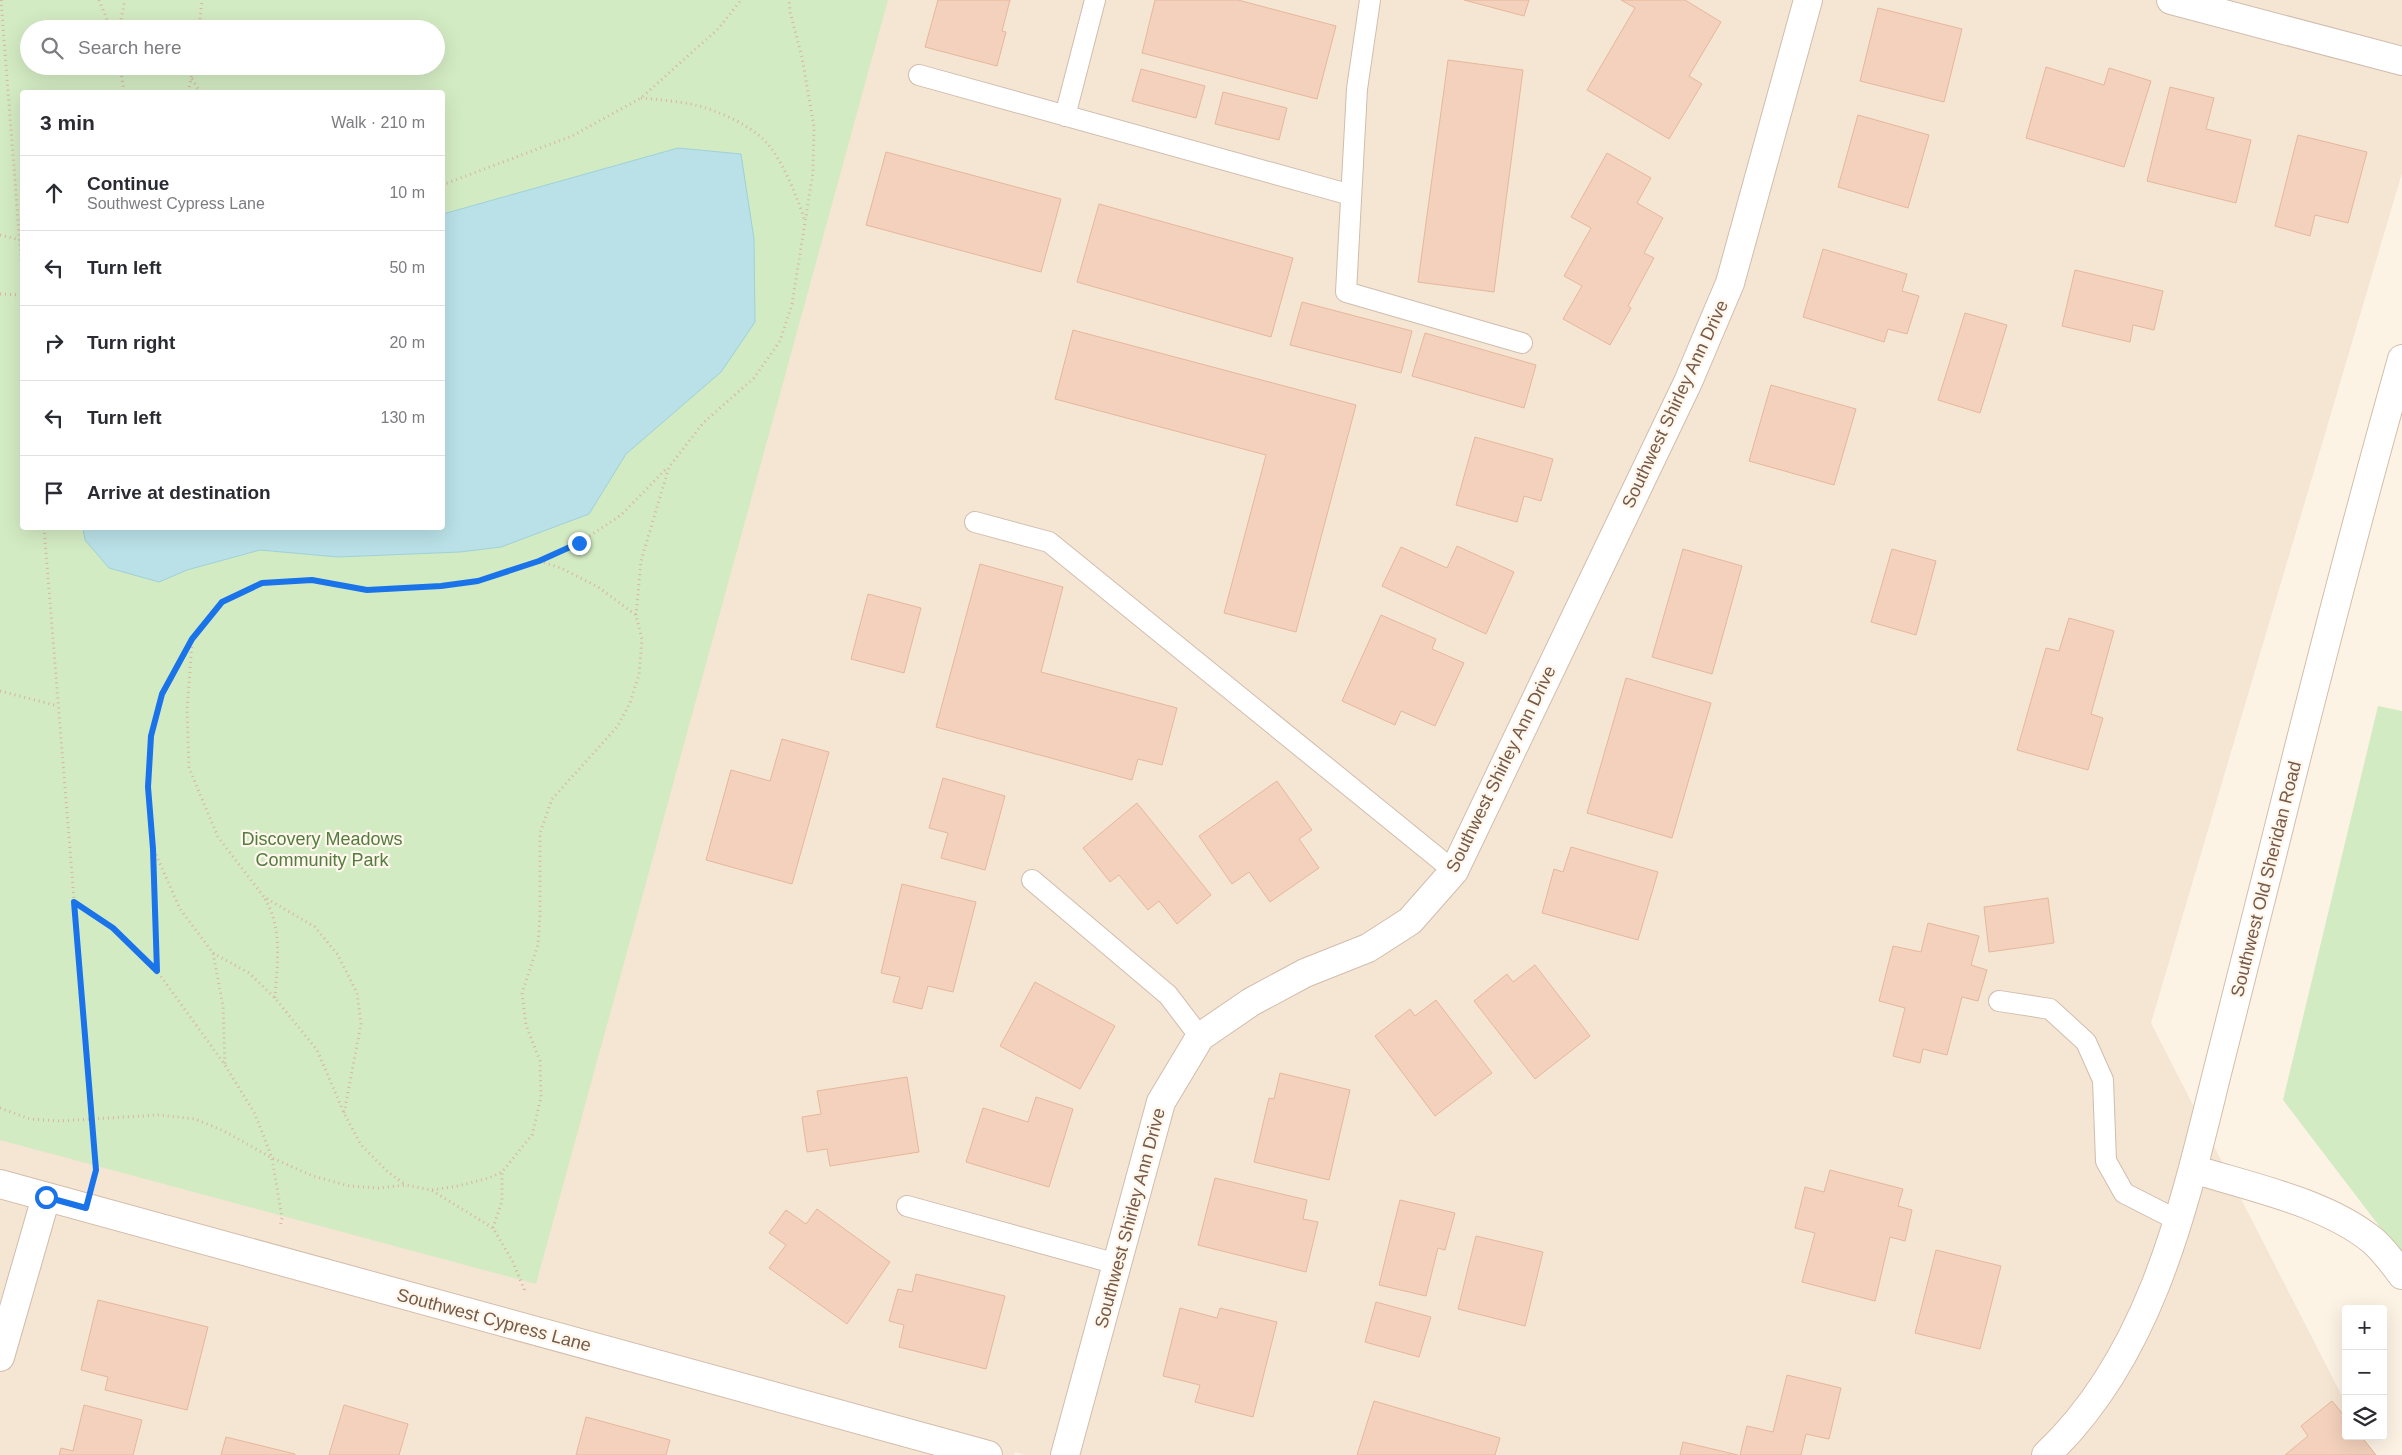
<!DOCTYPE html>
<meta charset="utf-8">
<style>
body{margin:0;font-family:Arial,sans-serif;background:#f2f2f3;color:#2b2b33}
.controls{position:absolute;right:15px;bottom:15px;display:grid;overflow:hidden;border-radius:5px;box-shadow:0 5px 20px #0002}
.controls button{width:45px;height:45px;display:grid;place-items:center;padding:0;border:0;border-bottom:1px solid #e1e1e2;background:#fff;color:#2b2b33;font:25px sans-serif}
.stop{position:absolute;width:15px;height:15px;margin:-11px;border:4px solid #1a73e8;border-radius:50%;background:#fff}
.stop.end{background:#1a73e8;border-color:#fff;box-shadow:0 1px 5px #0008}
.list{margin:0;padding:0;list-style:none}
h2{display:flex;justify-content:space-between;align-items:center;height:65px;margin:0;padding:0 20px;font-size:21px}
h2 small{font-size:16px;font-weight:400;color:#7c7c81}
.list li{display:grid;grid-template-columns:32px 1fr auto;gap:15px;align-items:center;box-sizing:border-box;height:75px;padding:0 20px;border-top:1px solid #e1e1e2}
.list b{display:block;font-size:19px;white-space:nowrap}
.list p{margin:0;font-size:16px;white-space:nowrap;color:#7c7c81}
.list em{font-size:16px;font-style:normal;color:#7c7c81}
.icon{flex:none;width:28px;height:28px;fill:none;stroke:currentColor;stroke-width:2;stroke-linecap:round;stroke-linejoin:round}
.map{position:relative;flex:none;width:2402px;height:1455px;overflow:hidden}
.search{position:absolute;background:#fff;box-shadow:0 5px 20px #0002;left:20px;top:20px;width:425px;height:55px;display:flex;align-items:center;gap:12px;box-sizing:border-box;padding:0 18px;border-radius:28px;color:#7c7c81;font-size:19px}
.panel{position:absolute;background:#fff;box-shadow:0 5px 20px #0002;left:20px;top:90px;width:425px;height:440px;border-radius:5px}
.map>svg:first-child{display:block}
.residential{fill:#f5e5d3;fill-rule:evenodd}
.green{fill:#d3ebc3;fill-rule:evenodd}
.water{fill:#b9e1e7;stroke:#9fd1d9}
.building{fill:#f3d1bc;stroke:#e6b79c}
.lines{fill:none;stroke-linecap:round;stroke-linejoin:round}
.lane-casing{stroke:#d1bdad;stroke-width:22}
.street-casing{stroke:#d1bdad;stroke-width:30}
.secondary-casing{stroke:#d4bdab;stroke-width:30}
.path{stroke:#d8b49f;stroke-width:3;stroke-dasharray:1 4;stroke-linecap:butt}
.lane{stroke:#fff;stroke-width:20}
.street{stroke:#fff;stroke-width:28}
.secondary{stroke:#fff;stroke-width:28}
.route{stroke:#1a73e8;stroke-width:6}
.labels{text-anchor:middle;stroke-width:4.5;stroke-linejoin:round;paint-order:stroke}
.street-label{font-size:18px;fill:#765949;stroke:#fff7ec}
.park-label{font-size:18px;fill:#537c41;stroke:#fff7ec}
</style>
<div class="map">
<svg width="2402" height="1455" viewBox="0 0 2402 1455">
<rect width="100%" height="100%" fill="#fdf3e5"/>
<!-- residential -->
<path class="residential" d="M0 0H2402V173L2151 1023 2346 1404V1436H2362L2372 1455H1025L1015 1452 1014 1455H0ZM29 29H436V66H29ZM22 92H442V528H22Z"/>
<!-- green -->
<path class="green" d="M0 0H888L536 1284 0 1140ZM29 29H436V66H29ZM22 92H442V528H22Z
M2378 706 2402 711V1256L2283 1100Z"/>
<!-- water -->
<path class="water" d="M678 148 741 154 754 239 755 322 721 372 626 454 589 514 501 547 460 552 338 557 260 550 187 570 159 582 109 568 85 540 83 528H442L443 214Z"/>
<!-- building -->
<path class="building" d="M938 0H1010L1002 31 1006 32 997 66 925 47Z
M1155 0H1238L1336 26 1317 99 1142 53Z
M1464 0H1529L1524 16Z
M1621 0H1685L1721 22 1689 76 1702 84 1669 139 1587 90 1635 8Z
M1878 8 1962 29 1944 102 1860 81Z
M1448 60 1523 70 1494 292 1418 282Z
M2046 67 2104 85 2109 68 2151 81 2124 167 2026 138Z
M1141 69 1205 86 1196 118 1132 101Z
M2170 87 2214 98 2206 129 2251 140 2236 203 2147 181Z
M1223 92 1287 108 1279 140 1215 124Z
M1858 115 1929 135 1908 208 1838 187Z
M2298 135 2367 152 2348 223 2315 215 2310 236 2275 226Z
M886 152 1061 199 1041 272 866 225Z
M1607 153 1651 178 1637 203 1663 218 1644 253 1654 258 1628 306 1631 308 1610 345 1563 319 1582 286 1564 276 1591 228 1571 217Z
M1099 204 1293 258 1271 337 1077 282Z
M1823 249 1907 274 1902 291 1919 296 1907 334 1888 329 1884 342 1803 317Z
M2075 270 2163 291 2154 330 2133 325 2130 342 2062 326Z
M1302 302 1412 331 1401 373 1290 345Z
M1965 313 2007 325 1980 413 1938 400Z
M1073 330 1356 405 1296 632 1224 613 1266 455 1055 399Z
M1425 333 1536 365 1524 408 1412 376Z
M1771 385 1856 409 1834 485 1749 461Z
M1475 437 1553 459 1541 501 1524 496 1517 522 1456 505Z
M1457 546 1514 572 1486 634 1382 586 1401 547 1447 568Z
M1683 549 1742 566 1712 674 1652 657Z
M1892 549 1936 561 1916 635 1871 622Z
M980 564 1063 587 1041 672 1177 708 1162 765 1138 759 1132 780 936 727Z
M868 594 921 608 904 673 851 659Z
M1381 615 1436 639 1432 649 1464 663 1435 726 1401 711 1395 725 1342 701Z
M2069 618 2114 631 2091 714 2103 718 2088 770 2017 750 2046 648 2059 651Z
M1626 678 1711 703 1672 838 1587 813Z
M782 739 829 752 792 884 706 860 731 770 770 781Z
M943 778 1005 796 985 870 941 858 948 833 929 828Z
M1277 781 1312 830 1299 839 1319 868 1270 902 1249 872 1232 884 1199 836Z
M1137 803 1211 895 1177 924 1159 901 1148 910 1119 875 1110 882 1083 848Z
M1571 847 1658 872 1638 940 1542 913 1554 869 1563 872Z
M902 884 976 902 953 992 928 986 922 1009 893 1002 900 977 881 973Z
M2048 898 2054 943 1989 952 1984 907Z
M1928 923 1979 936 1971 965 1987 970 1978 1001 1962 997 1947 1055 1923 1049 1920 1063 1893 1056 1905 1008 1879 1001 1893 946 1921 952Z
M1535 965 1590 1036 1535 1079 1474 1001 1507 974 1513 982Z
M1035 982 1115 1026 1080 1089 1000 1046Z
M1436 1000 1492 1073 1435 1116 1375 1036 1410 1009 1415 1016Z
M1280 1073 1350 1090 1329 1180 1254 1162 1269 1098 1274 1099Z
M907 1077 919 1152 830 1166 827 1149 807 1152 802 1117 821 1114 817 1091Z
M1036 1097 1073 1109 1049 1187 966 1162 983 1108 1028 1122Z
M1830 1170 1903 1189 1898 1206 1912 1210 1905 1241 1890 1237 1875 1301 1802 1282 1815 1233 1795 1228 1805 1187 1824 1192Z
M1215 1178 1307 1200 1303 1219 1318 1222 1306 1272 1198 1245Z
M1400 1200 1455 1213 1445 1250 1438 1248 1426 1296 1379 1285Z
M817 1209 890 1262 847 1324 769 1268 786 1245 769 1233 786 1210 806 1224Z
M1476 1236 1543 1252 1525 1326 1458 1309Z
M1936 1250 2001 1266 1980 1349 1915 1333Z
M916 1274 1005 1296 986 1369 899 1347 904 1325 889 1321 898 1289 912 1292Z
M98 1300 208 1327 187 1410 105 1390 108 1377 81 1370Z
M1376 1302 1431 1317 1419 1357 1365 1342Z
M1180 1308 1217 1318 1220 1308 1277 1322 1253 1417 1195 1402 1200 1385 1163 1376Z
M1787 1375 1841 1388 1829 1439 1806 1434 1801 1455H1740L1747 1426 1773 1432Z
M1374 1401 1500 1438 1495 1455H1357Z
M2332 1401 2346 1418V1436H2361L2376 1455H2285L2308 1436 2301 1426Z
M84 1405 142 1420 133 1455H59L61 1448 73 1451Z
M344 1405 408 1424 399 1455H329Z
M586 1417 670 1440 666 1455H576Z
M226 1437 295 1454V1455H221Z
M1683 1442 1738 1455H1680Z"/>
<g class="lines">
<defs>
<path id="lane" d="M1370 0 1357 89 1346 292 1522 343
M919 75 1351 195
M1065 116 1095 0
M975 522 1049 542 1454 871
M1032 880 1168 995 1200 1037
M1999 1001 2050 1009 2086 1042 2103 1080 2106 1161 2124 1193 2177 1220
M907 1206 1117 1264"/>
<path id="street" d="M2171 0 2402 61
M0 1357 46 1197
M1065 1455 1161 1102 1200 1037 1251 1002 1305 973 1368 948 1410 921 1454 871 1688 382 1730 283 1808 0"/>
<path id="secondary" d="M2193 1169C2250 1187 2325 1202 2372 1240 2383 1249 2393 1263 2402 1275
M0 1184 988 1455
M2046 1455C2150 1357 2183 1211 2216 1077 2235 1002 2254 926 2273 851 2314 686 2356 522 2402 359"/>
</defs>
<!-- lane casing -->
<use href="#lane" class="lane-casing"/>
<!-- street casing -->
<use href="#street" class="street-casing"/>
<!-- secondary casing -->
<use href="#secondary" class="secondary-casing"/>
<!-- path -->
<path class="path" d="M1 0 22 272
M99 0 111 29
M119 29 125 0
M199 29 202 0
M120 66 124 92
M192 79 200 92
M188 92 194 66
M641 98C659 100 678 101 695 105 717 110 750 125 766 142 782 159 798 199 805 221
M442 185 572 136 641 98 719 28 741 0
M0 235 20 240
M0 294 22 295
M44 528 96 1170 94 1175
M540 560 579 543 621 515 667 468
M636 615 641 561 669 467 703 423 754 378 780 341 792 304 813 172 814 127 802 57 790 12 789 0
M192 642 187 710 189 768 218 837 264 897 315 927 338 955 357 993 361 1024 344 1113
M0 691 58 706
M154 850 180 909 213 953 223 1006 225 1064
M265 899C283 929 277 964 275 998
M74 902 113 928 157 971 225 1065 255 1114 272 1158 282 1218 280 1227
M213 953 249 973 275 998 317 1050 344 1113 361 1145 388 1172 406 1185
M157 971 154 917 153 849 148 787 151 736 163 695 192 639 222 602 262 583 312 580 367 590 441 586 478 581 539 561 561 568 598 587 636 615 642 639 639 675 630 703 617 727 552 799 540 833V914L538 945 522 993 526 1025 540 1061 541 1097 532 1135 502 1172 489 1178 458 1186 431 1190
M0 1108 30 1119 59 1121 159 1115 195 1119 224 1131 272 1158 313 1176 349 1186 378 1188 406 1185 431 1190 493 1228 513 1262 524 1289 523 1293
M493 1228 502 1201V1172"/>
<!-- lane -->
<use href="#lane" class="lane"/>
<!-- street -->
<use href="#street" class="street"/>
<!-- secondary -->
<use href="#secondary" class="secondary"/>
</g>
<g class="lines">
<!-- route -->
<path class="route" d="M46 1197 86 1208 96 1170 74 902 113 928 157 971 153 849 148 787 151 736 162 694 192 639 222 602 262 583 312 580 367 590 441 586 478 581 539 561 579 543"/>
</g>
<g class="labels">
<!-- street labels -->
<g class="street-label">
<text transform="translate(1675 404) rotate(-65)" y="6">Southwest Shirley Ann Drive</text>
<text transform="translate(1501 769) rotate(-64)" y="6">Southwest Shirley Ann Drive</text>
<text transform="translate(2266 879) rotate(-76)" y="6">Southwest Old Sheridan Road</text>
<text transform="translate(1130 1218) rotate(-75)" y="6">Southwest Shirley Ann Drive</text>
<text transform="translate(494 1320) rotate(15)" y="6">Southwest Cypress Lane</text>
</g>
<!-- park labels -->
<g class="park-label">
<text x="322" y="845">Discovery Meadows<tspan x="322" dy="21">Community Park</tspan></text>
</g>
</g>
</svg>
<div class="controls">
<button>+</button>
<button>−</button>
<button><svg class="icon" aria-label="layers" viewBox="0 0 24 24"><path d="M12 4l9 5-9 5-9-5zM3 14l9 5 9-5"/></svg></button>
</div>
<div class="stop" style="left:46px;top:1197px"></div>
<div class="stop end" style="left:579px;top:543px"></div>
<div class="search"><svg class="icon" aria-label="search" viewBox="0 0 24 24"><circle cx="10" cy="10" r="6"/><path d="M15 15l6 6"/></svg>Search here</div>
<section class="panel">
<h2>3 min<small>Walk · 210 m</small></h2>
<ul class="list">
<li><svg class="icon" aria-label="ahead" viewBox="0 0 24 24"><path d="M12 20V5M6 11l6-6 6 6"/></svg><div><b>Continue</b><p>Southwest Cypress Lane</p></div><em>10 m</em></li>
<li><svg class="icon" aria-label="left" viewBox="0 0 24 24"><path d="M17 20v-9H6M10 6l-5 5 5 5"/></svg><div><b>Turn left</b></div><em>50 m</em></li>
<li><svg class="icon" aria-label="right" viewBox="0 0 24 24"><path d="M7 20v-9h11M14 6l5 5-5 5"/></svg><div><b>Turn right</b></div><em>20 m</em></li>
<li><svg class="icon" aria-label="left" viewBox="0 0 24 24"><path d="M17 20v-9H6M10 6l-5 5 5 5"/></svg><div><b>Turn left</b></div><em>130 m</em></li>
<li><svg class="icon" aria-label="arrive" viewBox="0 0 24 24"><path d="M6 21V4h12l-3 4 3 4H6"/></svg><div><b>Arrive at destination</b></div></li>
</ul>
</section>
</div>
